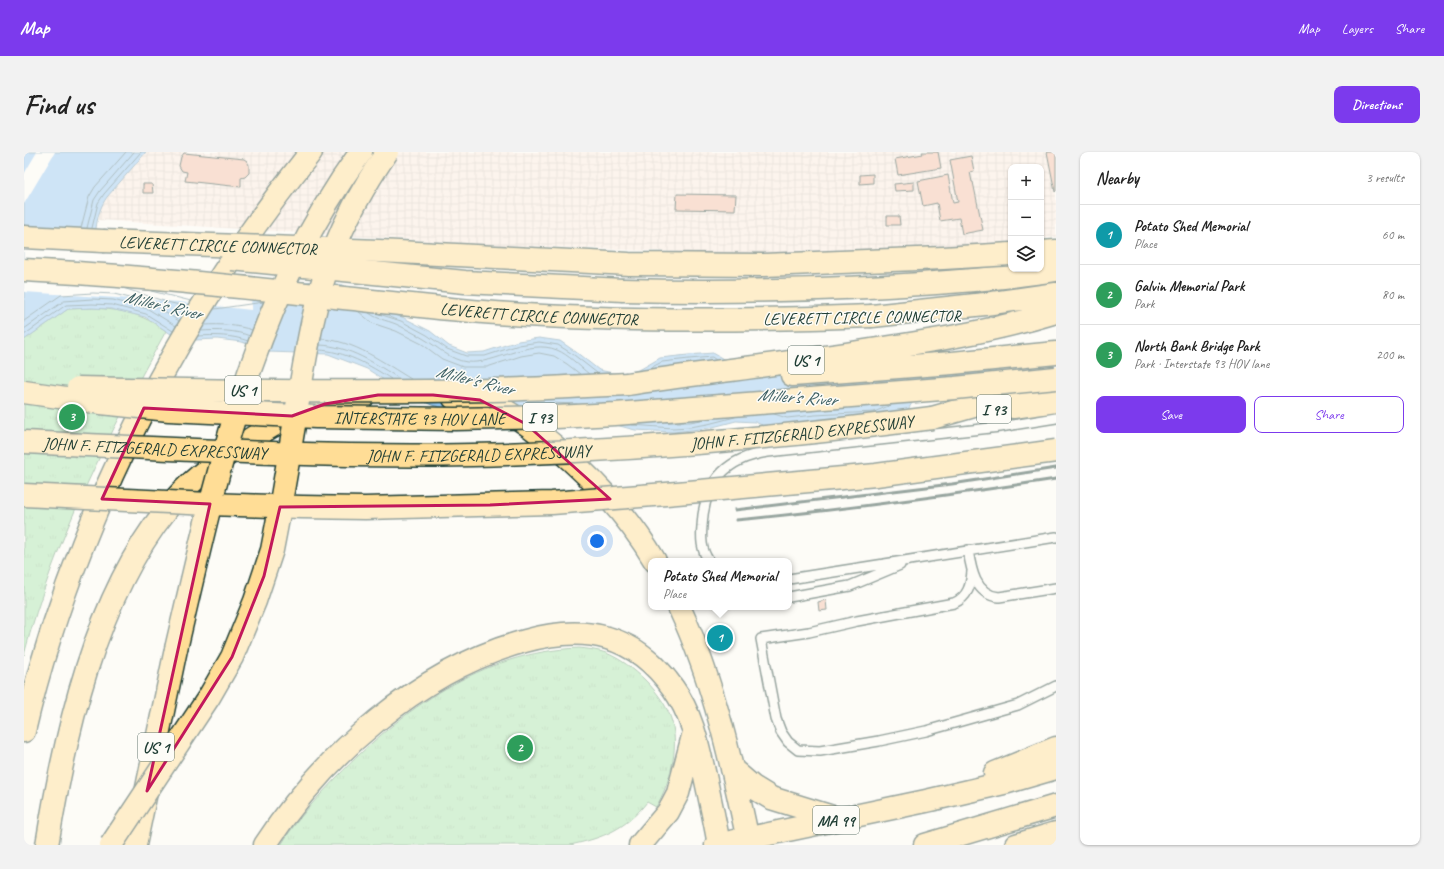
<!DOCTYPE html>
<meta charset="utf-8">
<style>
body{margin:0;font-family:Caveat,sans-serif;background:#f2f2f2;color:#222}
.controls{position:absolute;right:12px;top:12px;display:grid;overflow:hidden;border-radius:8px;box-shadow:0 1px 3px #0004}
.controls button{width:36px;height:36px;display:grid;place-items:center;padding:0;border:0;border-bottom:1px solid #e0e0e0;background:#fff;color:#222;font:20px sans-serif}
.you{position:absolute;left:573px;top:389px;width:14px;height:14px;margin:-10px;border:3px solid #fff;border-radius:50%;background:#1a73e8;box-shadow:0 0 0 6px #1a73e833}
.badge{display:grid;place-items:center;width:26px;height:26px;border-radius:50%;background:#7c3aed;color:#fff;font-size:13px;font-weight:700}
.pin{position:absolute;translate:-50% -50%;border:2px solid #fff;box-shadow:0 1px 4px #0006}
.popup{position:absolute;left:624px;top:406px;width:144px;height:52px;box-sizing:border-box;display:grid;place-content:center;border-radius:8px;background:#fff;filter:drop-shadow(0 1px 3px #0005);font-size:13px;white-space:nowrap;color:#767676}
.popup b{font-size:15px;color:#222}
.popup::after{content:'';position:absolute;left:50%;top:100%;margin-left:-8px;border:8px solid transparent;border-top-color:#fff}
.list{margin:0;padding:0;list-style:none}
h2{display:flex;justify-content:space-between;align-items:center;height:52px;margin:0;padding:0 16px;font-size:17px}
h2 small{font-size:13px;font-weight:400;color:#767676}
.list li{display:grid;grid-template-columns:26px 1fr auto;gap:12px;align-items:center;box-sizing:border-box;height:60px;padding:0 16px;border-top:1px solid #e0e0e0}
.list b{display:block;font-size:15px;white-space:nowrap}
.list p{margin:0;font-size:13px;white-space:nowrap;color:#767676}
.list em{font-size:13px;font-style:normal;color:#767676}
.actions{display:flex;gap:8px;padding:12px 16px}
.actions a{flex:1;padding:9px 0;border:1px solid #7c3aed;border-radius:8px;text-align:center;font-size:14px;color:#7c3aed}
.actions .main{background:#7c3aed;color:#fff}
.icon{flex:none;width:22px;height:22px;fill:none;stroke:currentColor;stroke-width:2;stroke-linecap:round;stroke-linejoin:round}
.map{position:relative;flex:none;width:1032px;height:693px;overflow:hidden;border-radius:8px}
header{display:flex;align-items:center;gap:24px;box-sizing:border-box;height:56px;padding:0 20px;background:#7c3aed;color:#fff}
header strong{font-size:19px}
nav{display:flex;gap:22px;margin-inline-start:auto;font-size:14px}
.intro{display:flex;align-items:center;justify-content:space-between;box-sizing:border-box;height:96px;padding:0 24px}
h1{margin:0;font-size:28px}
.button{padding:10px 18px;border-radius:8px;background:#7c3aed;color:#fff;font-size:14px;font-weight:700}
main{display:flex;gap:24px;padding:0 24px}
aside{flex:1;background:#fff;border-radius:8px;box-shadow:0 1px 3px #0004}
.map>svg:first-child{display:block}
.industrial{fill:url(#industrial-grid)}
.park{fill:url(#park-tufts);stroke:#639170}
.water{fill:#96c8f3;stroke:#6690a7}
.pier{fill:#fdfcf7}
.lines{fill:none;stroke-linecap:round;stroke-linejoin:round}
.shore{stroke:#4f7580;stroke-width:1}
.building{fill:#f4bfa7;stroke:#1f3d34}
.service-casing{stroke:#1f3d34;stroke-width:12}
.primary-casing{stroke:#1f3d34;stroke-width:25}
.motorway-casing{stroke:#1f3d34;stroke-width:25}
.service{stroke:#fdfcf7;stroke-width:9}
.primary{stroke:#ffdd96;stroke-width:22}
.motorway{stroke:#ffdd96;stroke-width:22}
.rail{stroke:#1f3d34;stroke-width:3}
.motorway-bridge-casing{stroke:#1f3d34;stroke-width:25;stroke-linecap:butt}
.motorway-bridge{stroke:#ffdd96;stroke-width:22}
.marked{fill:none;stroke:#c2185b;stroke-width:3;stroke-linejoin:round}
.labels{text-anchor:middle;stroke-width:3;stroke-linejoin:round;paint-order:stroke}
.shield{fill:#fdfcf7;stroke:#62766e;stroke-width:1}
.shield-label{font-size:16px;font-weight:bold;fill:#1f3d34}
.street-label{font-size:17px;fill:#1f3d34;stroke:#fdfcf7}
.water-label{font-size:18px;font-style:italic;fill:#3d6064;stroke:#fdfcf7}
</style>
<header>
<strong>Map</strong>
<nav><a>Map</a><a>Layers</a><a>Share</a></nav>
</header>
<div class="intro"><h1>Find us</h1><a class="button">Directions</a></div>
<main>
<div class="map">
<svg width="1032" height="693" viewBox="0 0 1032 693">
<defs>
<pattern id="industrial-grid" width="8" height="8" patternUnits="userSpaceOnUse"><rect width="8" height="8" fill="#faeadf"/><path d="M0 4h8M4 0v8" fill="none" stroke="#d6cac0"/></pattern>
<pattern id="park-tufts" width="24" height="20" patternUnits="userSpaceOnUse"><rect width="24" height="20" fill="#a7e5ad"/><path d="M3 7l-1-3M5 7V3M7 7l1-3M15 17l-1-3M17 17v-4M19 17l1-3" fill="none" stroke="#8fc595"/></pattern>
</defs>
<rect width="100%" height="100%" fill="#fdfcf7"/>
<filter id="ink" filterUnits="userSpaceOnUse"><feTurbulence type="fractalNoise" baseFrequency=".025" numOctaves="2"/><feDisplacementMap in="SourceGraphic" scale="8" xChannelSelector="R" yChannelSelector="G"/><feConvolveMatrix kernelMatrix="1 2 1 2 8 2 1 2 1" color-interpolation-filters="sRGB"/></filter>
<g filter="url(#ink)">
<!-- industrial -->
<path class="industrial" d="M122 0H1032V85L1017 87V15H987V91L729 103 452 92 74 68 77 53 83 45Z"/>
<!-- park -->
<path class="park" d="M68 156C99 158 117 161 142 179 85 282 30 388 0 503V188L44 157Z
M555 496C564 497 574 498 582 501 608 511 641 543 648 570 655 598 646 631 632 655L623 650C602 677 579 686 546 693H257C272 668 293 646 313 625 378 557 457 500 555 496Z"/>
<!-- water -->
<path class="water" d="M0 0H122L83 45C71 62 71 83 71 103L81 113 260 131 294 129 319 133 331 139 355 158 378 165 406 179 425 194 443 201 460 200 494 189 515 186 536 189 552 200 575 218 589 221H604L617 217 636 206 664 203 689 201 708 212 905 196 968 214 973 221 898 244 888 251 883 259 745 276 731 270 712 269 685 276 649 280 611 278 592 273 549 267 429 258 408 253 385 244 343 217 304 202 244 200 218 190 193 187 172 188 150 184 121 165 87 157 68 156 44 157 0 188Z"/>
<!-- pier -->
<path class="pier" d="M13 0H31L0 52V22Z
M0 79 71 96 73 102 77 107 95 118 228 135 227 158 156 150 0 140Z"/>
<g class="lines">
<!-- shore -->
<path class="shore" d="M57 76 65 45 71 35 102 0
M63 76 70 48 76 39 110 0
M68 76 74 51 80 42 117 0
M99 136 143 150 164 155
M127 139 167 149
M191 157 240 150
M334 159 348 171 372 179 398 192 418 207 439 215H463L497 204 515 201 530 204 543 212 556 222
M345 161C356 169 365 168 376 174 384 178 392 182 400 187 414 195 426 208 443 210 472 213 504 186 533 198 545 203 555 214 565 222
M355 162 377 169 403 183 423 197 442 204H461L495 193 515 190 534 193 550 203 573 221
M0 169 37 143 69 141 90 142 126 151 155 169
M181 173C196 172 213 173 228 178
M0 177 40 149 68 147 89 148 124 157 152 174
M177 179C193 178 211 178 226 184
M0 183 42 153 68 152 88 153 122 162 149 179
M174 184C191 183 208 183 224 189
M297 187C330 188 360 211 387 227
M296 193C325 194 352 212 376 227
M295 198C320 199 346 213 367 227
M624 217 638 210 665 207 688 205 692 208
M496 254 525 251 553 252
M750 262 763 266 791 263 850 260 867 253
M643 270H666L683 267
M608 273 649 276 666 275 684 272 711 265"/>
</g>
<!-- building -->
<path class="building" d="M898 0H914L917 16 874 23 871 7 899 2Z
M1023 0H1032V39L1031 40Z
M160 1 220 7 223 9 225 13V21L221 25 217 26V35L161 29 163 20 158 19 155 14 157 5Z
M947 4 950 19 946 20 948 30H949L959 78 938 82 935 66 916 69 913 51 899 54 894 29 924 23 929 51 934 50 926 8Z
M849 22V31L836 32V23Z
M890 30V38L871 39 870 32Z
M119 32H128L129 41H119Z
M653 42 712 43 711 58 652 57Z
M863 64H875L876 73H863Z
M802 448 803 458 795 459 794 450Z"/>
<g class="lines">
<defs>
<path id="service" d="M944 398C947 417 951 443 975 445L1032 436
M685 409C677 398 677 386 678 374 680 330 702 306 744 300L976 275 1032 266
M948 419C947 433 944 445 930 451L833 469 785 480 737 487 752 567 757 580 764 590 774 598 796 599 855 589 902 579 994 553 1032 534
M765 427 1032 385
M765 445 826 434 876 413"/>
<path id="primary" d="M971 621 1032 596
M692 693 902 649 984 630 1032 616
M901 693 1032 654
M992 693 1032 681"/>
<path id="motorway" d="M0 85 79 89
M1017 100 1032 99
M599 138C681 140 762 139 845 135 907 132 970 128 1032 118
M848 164 961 152 1032 142
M768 223 928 211 1032 201
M603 232C680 221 757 212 834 200 901 190 967 180 1032 160
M429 245C443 246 457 248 470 253 492 263 510 277 528 292 569 326 604 363 631 409
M989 255 1032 249
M908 266 1027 232
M655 455C690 530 708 612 725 693
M0 579C15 515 35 453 59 392 115 250 191 119 287 0
M708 617 729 635 747 646 815 667
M23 693C41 582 71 446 143 357 163 331 189 312 216 294 234 282 254 270 274 261 294 253 317 248 339 245
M111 693 152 497
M241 693C300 603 395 518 501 489 561 472 611 482 649 536 668 562 674 593 681 624 686 647 691 670 695 693
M616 693 644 660 654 641 669 584"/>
</defs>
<!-- service casing -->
<use href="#service" class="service-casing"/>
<!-- primary casing -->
<use href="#primary" class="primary-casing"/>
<!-- motorway casing -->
<use href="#motorway" class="motorway-casing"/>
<!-- service -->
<use href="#service" class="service"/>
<!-- primary -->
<use href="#primary" class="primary"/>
<!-- motorway -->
<use href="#motorway" class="motorway"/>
<!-- rail -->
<path class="rail" d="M711 358 928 332 1032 316
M712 368C819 358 926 343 1032 327"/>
<defs>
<g id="motorway-bridge">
<path id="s1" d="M79 89 355 99 605 112 740 113 919 106 987 102"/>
<path d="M208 107 441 130 599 138"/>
<path id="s2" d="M0 118C104 123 207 134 311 145 360 150 410 156 459 160 589 170 718 169 848 164"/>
<path d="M54 236C193 239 331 241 469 238 514 237 558 234 603 232"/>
<path id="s3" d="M0 240 77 251 145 258 292 265 431 267 532 265 591 262 931 236 1032 226"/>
<path id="s4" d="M0 290C149 297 299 306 448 303 602 299 756 286 908 266"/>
<path d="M0 343 185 352 278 355 341 356 528 351 642 342 852 323 1032 299"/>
<path d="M152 497C193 322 228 148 337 0"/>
<path d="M87 693 185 545 208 505 231 449 248 398 253 372C261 329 268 286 275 243 283 195 291 147 308 102 322 66 341 32 363 0"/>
</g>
</defs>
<!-- motorway-bridge casing -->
<use href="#motorway-bridge" class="motorway-bridge-casing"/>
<!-- motorway-bridge -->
<use href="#motorway-bridge" class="motorway-bridge"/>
</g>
</g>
<!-- marked area -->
<path d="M0 0H1032V693H0ZM354 243H409L456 248 502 272 586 347 466 353 256 355 240 424 208 505 123 639 186 352 78 347 120 256 268 264 301 252Z" fill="#fdfcf7" fill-opacity=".55" fill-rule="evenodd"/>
<path class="marked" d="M354 243H409L456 248 502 272 586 347 466 353 256 355 240 424 208 505 123 639 186 352 78 347 120 256 268 264 301 252Z"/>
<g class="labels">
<!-- shield labels -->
<g class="shield">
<rect x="764" y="194" width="36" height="28" rx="3"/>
<rect x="201" y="224" width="36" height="28" rx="3"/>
<rect x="953" y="243" width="34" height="28" rx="3"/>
<rect x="499" y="251" width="34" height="28" rx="3"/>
<rect x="114" y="581" width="36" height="28" rx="3"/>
<rect x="789" y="654" width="46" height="28" rx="3"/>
</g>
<g class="shield-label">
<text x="782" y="214">US 1</text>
<text x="219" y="244">US 1</text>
<text x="970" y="263">I 93</text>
<text x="516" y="271">I 93</text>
<text x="132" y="601">US 1</text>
<text x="812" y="674">MA 99</text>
</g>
<!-- street labels -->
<g class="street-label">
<text dy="6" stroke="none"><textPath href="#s1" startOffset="115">LEVERETT CIRCLE CONNECTOR</textPath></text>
<text dy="6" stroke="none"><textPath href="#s2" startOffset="517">LEVERETT CIRCLE CONNECTOR</textPath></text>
<text transform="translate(838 165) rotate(-1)" y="6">LEVERETT CIRCLE CONNECTOR</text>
<text dy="6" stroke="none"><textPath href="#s3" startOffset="397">INTERSTATE 93 HOV LANE</textPath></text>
<text dy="6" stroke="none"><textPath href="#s4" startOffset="779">JOHN F. FITZGERALD EXPRESSWAY</textPath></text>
<text dy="6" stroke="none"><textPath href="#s4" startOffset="131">JOHN F. FITZGERALD EXPRESSWAY</textPath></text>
<text dy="6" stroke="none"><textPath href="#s4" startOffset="455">JOHN F. FITZGERALD EXPRESSWAY</textPath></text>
</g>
<!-- water labels -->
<g class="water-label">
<text transform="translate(139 153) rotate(13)" y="6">Miller's River</text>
<text transform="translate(451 228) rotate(14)" y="6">Miller's River</text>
<text transform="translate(773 245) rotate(4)" y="6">Miller's River</text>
</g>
</g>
</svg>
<div class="controls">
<button>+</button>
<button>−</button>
<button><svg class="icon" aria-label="layers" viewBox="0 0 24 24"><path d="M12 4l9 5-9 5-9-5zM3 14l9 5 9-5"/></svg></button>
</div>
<div class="you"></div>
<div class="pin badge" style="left:696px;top:486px;background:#0f9aa8">1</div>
<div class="popup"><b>Potato Shed Memorial</b>Place</div>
<div class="pin badge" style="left:496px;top:596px;background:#2e9e5b">2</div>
<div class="pin badge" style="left:48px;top:265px;background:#2e9e5b">3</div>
</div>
<aside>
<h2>Nearby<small>3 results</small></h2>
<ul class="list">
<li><span class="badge" style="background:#0f9aa8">1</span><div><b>Potato Shed Memorial</b><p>Place</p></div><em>60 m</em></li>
<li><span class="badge" style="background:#2e9e5b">2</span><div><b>Galvin Memorial Park</b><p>Park</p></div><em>80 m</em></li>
<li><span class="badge" style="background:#2e9e5b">3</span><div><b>North Bank Bridge Park</b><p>Park · Interstate 93 HOV lane</p></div><em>200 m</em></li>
</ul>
<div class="actions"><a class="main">Save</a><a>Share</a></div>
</aside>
</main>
